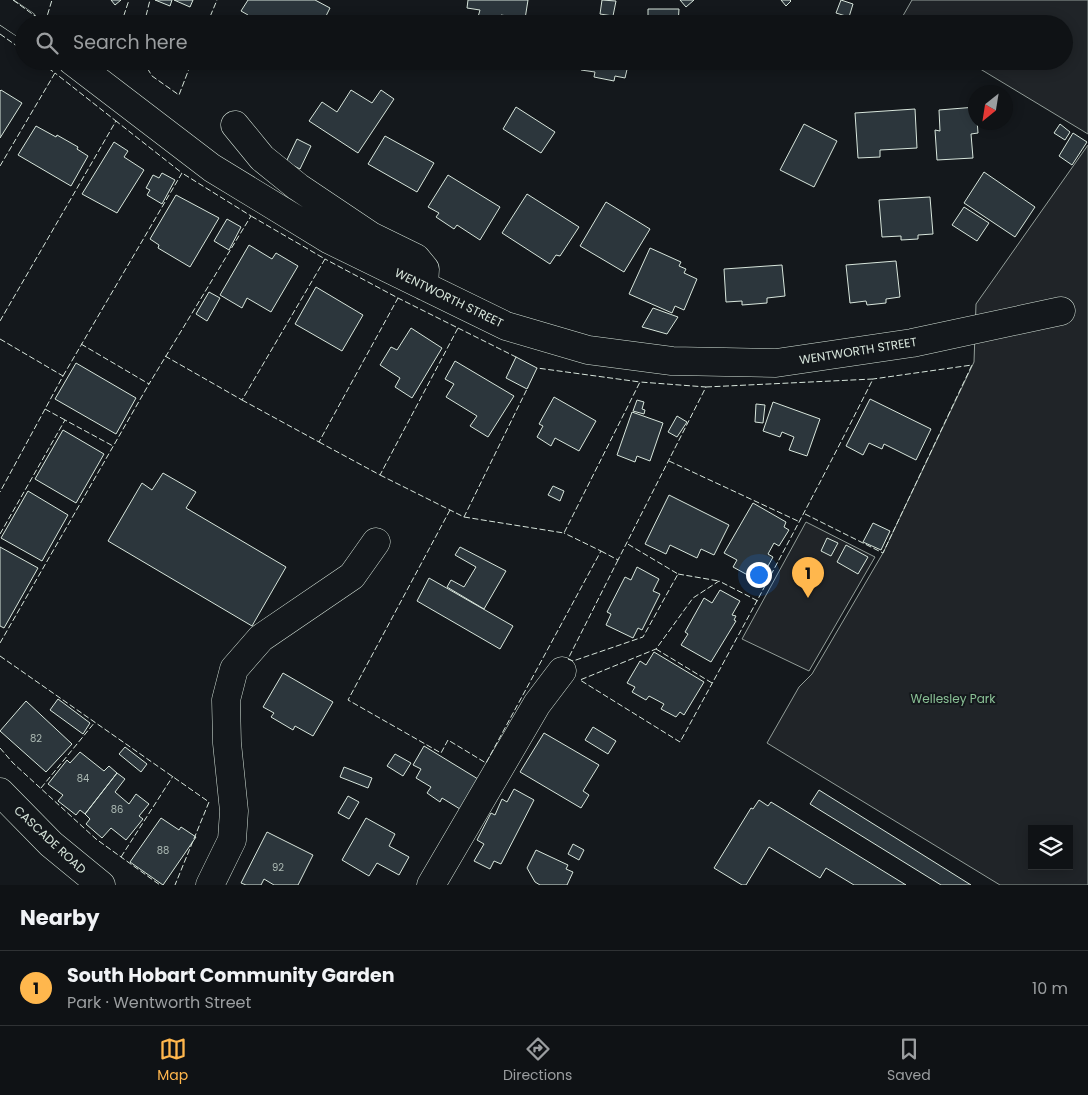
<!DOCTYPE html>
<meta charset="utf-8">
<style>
body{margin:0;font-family:Poppins,sans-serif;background:#181b1e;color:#f1f3f6}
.controls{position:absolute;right:15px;bottom:15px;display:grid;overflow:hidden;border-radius:0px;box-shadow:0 2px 12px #0003}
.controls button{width:45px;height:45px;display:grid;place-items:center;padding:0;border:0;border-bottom:1px solid #2f3234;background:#0f1215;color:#f1f3f6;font:25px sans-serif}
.compass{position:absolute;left:968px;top:85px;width:45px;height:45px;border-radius:50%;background:#0f1215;box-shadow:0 2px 12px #0003;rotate:210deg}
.you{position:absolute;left:758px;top:574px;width:18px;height:18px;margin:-12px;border:4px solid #fff;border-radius:50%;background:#1a73e8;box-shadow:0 0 0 8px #1a73e833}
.badge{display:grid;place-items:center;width:32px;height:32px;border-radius:50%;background:#ffb74d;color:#111;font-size:16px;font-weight:700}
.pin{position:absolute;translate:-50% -41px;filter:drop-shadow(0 1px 2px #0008)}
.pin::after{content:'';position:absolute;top:26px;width:18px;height:15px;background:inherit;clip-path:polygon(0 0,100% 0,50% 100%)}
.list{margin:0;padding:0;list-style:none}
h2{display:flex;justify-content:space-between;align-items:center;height:65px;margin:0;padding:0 20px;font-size:21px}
h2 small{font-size:16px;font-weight:400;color:#9b9ea0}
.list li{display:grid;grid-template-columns:32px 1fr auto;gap:15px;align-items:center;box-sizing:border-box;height:75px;padding:0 20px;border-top:1px solid #2f3234}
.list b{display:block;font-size:19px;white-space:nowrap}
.list p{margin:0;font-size:16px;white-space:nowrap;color:#9b9ea0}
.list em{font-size:16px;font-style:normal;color:#9b9ea0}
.icon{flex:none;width:28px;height:28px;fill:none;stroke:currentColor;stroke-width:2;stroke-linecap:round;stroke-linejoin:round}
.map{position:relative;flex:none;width:1088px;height:885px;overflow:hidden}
.search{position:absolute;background:#0f1215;box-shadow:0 2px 12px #0003;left:15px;right:15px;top:15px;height:55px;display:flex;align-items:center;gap:12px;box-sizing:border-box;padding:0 18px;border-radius:28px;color:#9b9ea0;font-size:19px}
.sheet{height:140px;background:#0f1215}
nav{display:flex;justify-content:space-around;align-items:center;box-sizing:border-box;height:70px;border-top:1px solid #2f3234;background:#0f1215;font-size:14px;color:#9b9ea0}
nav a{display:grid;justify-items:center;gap:2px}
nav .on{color:#ffb74d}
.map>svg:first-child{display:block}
.green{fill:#202428;stroke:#939e99;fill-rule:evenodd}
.building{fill:#2c363c;stroke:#d8e6dc}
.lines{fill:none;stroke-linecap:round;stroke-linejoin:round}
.minor-casing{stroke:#d8e6dc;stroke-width:29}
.minor{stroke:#14181c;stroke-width:28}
.fence{stroke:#d8e6dc;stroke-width:1;stroke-dasharray:6 2.5;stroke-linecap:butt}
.labels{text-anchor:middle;stroke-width:4;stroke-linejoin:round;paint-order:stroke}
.number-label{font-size:10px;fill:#adbab4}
.street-label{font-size:12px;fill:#d8e6dc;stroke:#14181c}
.park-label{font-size:12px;fill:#8ac095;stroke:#14181c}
</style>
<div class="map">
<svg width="1088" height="885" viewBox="0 0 1088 885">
<rect width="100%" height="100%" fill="#14181c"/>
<!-- green -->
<path class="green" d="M912 0H1088V134L967 61H1064V24H905L900 21Z
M1088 145V885H1000L767 743 799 687 812 674 883 553 974 362 976 304ZM1032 829H1069V866H1032Z
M806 522 875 557 809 671 742 639Z"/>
<!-- building -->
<path class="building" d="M111 0H121L115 5Z
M155 0H172L170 6Z
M174 0H193L190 7Z
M248 0H315L330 8 322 24H255L246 19 248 15 241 11Z
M468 0H528L525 19 501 15V20L478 17 480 10 467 8Z
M602 0 616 1 613 16 600 14Z
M680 0H694L686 7Z
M781 0H790L791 1 786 6Z
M841 0 853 4 849 17 836 13Z
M648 9H679L678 24H648Z
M571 61H629L625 78 615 76 614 81 594 77 595 72 581 70 583 64Z
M1 90 22 103 0 138V91Z
M351 90 372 103 381 90 394 99 358 153 309 121 322 102 337 112Z
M516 107 555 132 541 153 503 129Z
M976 107 978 133 971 134 973 158 937 160 935 130 940 131 939 110Z
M915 109 917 148 880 150V157L858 158 855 113Z
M804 124 837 141 814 187 780 170Z
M1060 124 1070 132 1065 140 1054 133Z
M36 126 56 137 57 135 78 147 77 149 88 156 71 186 18 155Z
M1073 133 1087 142 1072 165 1059 156Z
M385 136 434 163 417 192 368 164Z
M297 139 311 146 300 169 286 162Z
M114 142 128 151 124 157 144 170 117 213 82 194Z
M984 172 1035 207 1015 237 964 203Z
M162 173 175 180 162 204 147 195 150 190 146 188 153 175 159 178Z
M448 175 500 207 480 240 457 225 454 229 436 217 439 213 428 207Z
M527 194 579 227 560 256 556 255 550 264 502 233Z
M176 195 219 218 190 267 158 248 159 245 150 239Z
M930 197 933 234 918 235V239L901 240V236L882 237 879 200Z
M606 202 650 229 624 272 580 246Z
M964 207 989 223 977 241 952 225Z
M227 219 241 227 229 250 214 241Z
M249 245 272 259 276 253 298 266 271 312 247 298 242 308 220 295Z
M650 248 681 262 679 266 686 269 684 273 697 279 684 310 675 306 672 313 629 294Z
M896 261 900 297 886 299V303L867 305 866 301 850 303 846 265Z
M782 265 785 296 767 298V303L742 305V301L726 302 724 269Z
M316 287 363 315 342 351 295 324Z
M209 292 220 298 207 321 196 314Z
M653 308 678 317 667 334 642 327Z
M411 328 442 348 412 398 395 387 400 378 380 365 391 347 397 350Z
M516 357 537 368 527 389 506 378Z
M455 361 514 396 488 437 470 426 477 416 446 397 454 384 445 379Z
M76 363 136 398 116 434 55 399Z
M554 397 596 421 579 451 555 438 551 446 537 437 543 426 539 424Z
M870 399 931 429 916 460 884 444 882 449 869 443 863 455 846 446Z
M637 400 644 402 642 409 645 410 644 414 633 411Z
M773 402 820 419 807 456 789 450 794 437 782 432 780 437 763 431Z
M756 404 765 405 763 423 755 422Z
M632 412 663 423 650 461 637 456 635 462 617 455Z
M677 416 687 422 677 437 668 432Z
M63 430 104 454 76 503 35 479Z
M163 473 196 492 186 508 286 567 252 626 108 541 142 483 152 490Z
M553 486 564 491 560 501 548 495Z
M28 491 68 515 42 561 1 538Z
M669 495 729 525 714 555 701 549 697 558 670 545 666 554 645 544Z
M753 503 786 522 784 527 789 530 779 546 774 543 768 554 773 557 763 575 759 573 755 579 733 567 737 560 724 553Z
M873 523 890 531 881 550 863 542Z
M827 538 838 543 831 556 821 551Z
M846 545 868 557 858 574 837 562Z
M0 547 38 568 4 628 0 626Z
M460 547 506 571 484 609 447 587 451 580 464 587 476 567 455 555Z
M637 567 659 579 653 591 660 594 642 630 638 628 633 638 606 625 611 614 607 612 625 577 631 580Z
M429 578 513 626 500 649 417 601Z
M720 590 740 601 732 615 736 616 734 620 736 621 711 662 681 645 688 634 685 632 704 598 712 603Z
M654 652 704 682 684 715 680 712 676 717 661 709 664 704 649 696 646 700 632 692 635 687 627 683 640 661 646 665Z
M283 673 333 702 313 736 295 726 293 730 271 717 274 713 263 707Z
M58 699 90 723 83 734 50 710Z
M26 701 72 744 46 772 0 731Z
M593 727 616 741 608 754 585 740Z
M544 733 599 765 583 791 589 795 581 808 520 772Z
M424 746 478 779 460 809 442 798 440 802 427 793 431 787 416 778 421 769 413 765Z
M125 747 147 764 141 772 119 754Z
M80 752 104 771 109 766 117 773 85 814 80 810 76 815 58 801 63 795 48 784 67 760 70 763Z
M395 754 411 763 403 776 387 766Z
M344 767 372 778 368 788 340 777Z
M117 773 125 779 115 792 129 804 136 794 149 804 139 816 143 819 126 840 111 828 102 838 86 824 90 819 85 814Z
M514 789 534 800 501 864 494 861 490 869 474 861 484 844 477 840 491 813 495 815 502 799 507 802Z
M819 790 971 885H941L810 804Z
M348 796 359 802 349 819 338 813Z
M759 800 768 806 771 802 906 885H854L826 868 820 878 769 847 746 885H742L714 868 751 808 753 809Z
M161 818 179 830 181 827 196 837 163 885 130 862Z
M366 818 395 834 389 846 409 857 399 875 377 863 369 876 342 860Z
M267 832 313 855 298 885H274L264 879 261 885H246L241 883Z
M573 844 584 850 579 860 568 854Z
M536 850 568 865 566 869 573 872 567 885H540L535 882 527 868Z"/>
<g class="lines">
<defs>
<path id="minor" d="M0 8 24 24
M72 61 212 168 330 240 506 326 588 350 672 361 776 363 912 343 1061 311
M235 125 262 158 298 187 371 236 416 258 425 269 424 286
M0 792 51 844 101 885
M210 885 232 840 234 811 227 743 226 700 234 669 261 638 352 576 376 542
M431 885 537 704 562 671"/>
</defs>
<!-- minor casing -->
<use href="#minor" class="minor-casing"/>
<!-- minor -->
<use href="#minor" class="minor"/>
<!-- fence -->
<path class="fence" d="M13 0 46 24
M45 23 52 0
M121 24 129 0
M144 24 150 0
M207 24 217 0
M0 34 24 51
M98 61 106 67 108 61
M143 61 152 76 179 95 192 61
M0 166 55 73 38 61
M0 321 116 121 55 73
M458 328 518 358
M0 339 63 376 0 492
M81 344 149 384 251 216 182 173
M165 356 242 400 325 259 251 216
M63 376 182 173 116 121
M706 387 873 379C811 502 746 622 680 742L580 680 656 649 693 598 719 581 758 601
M242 400 319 442 398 298 325 259
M45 409 65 420
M319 442 380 475 458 328 398 298
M669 461 800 522
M380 475 464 517 528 387
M450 510 348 700 441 753 448 740 486 763 601 551 564 533
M805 514 883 553 972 365 873 379
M464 517 564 533 640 382 537 368
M0 534 65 420 113 446
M601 551 618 560 706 387 640 382
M618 560 568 659 573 661 643 637 678 574 626 543
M678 574 719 581
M0 643 149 384
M656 649 712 683
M0 656 209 802 175 885
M0 748 13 763 96 839 160 885
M41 788 95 722
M121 857 173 776"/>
</g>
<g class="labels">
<!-- number labels -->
<g class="number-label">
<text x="36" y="742">82</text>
<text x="83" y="782">84</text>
<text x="117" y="813">86</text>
<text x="163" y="854">88</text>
<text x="278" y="871">92</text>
</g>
<!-- street labels -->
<g class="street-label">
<text transform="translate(449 298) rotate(26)" y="4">WENTWORTH STREET</text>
<text transform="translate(858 351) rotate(-9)" y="4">WENTWORTH STREET</text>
<text transform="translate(50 840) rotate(43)" y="4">CASCADE ROAD</text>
</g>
<!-- park labels -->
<g class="park-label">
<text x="953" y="703">Wellesley Park</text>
</g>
</g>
</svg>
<div class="controls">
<button><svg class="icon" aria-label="layers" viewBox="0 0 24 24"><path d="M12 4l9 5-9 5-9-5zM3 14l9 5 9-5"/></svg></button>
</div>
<svg class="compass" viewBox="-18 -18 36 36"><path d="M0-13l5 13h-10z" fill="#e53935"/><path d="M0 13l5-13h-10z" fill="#9b9ea0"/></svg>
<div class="you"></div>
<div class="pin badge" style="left:808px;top:598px">1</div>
<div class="search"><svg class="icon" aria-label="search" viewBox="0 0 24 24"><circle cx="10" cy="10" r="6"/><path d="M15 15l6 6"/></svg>Search here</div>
</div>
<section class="sheet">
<h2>Nearby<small></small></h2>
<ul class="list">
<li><span class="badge">1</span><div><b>South Hobart Community Garden</b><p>Park · Wentworth Street</p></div><em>10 m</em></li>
</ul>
</section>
<nav>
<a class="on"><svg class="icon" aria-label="map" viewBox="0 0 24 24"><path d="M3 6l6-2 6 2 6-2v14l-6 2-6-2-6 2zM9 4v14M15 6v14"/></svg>Map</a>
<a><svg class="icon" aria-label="directions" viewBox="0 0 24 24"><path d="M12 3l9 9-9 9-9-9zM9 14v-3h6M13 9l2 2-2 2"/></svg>Directions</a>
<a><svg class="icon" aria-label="saved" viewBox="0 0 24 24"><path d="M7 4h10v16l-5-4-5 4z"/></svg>Saved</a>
</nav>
